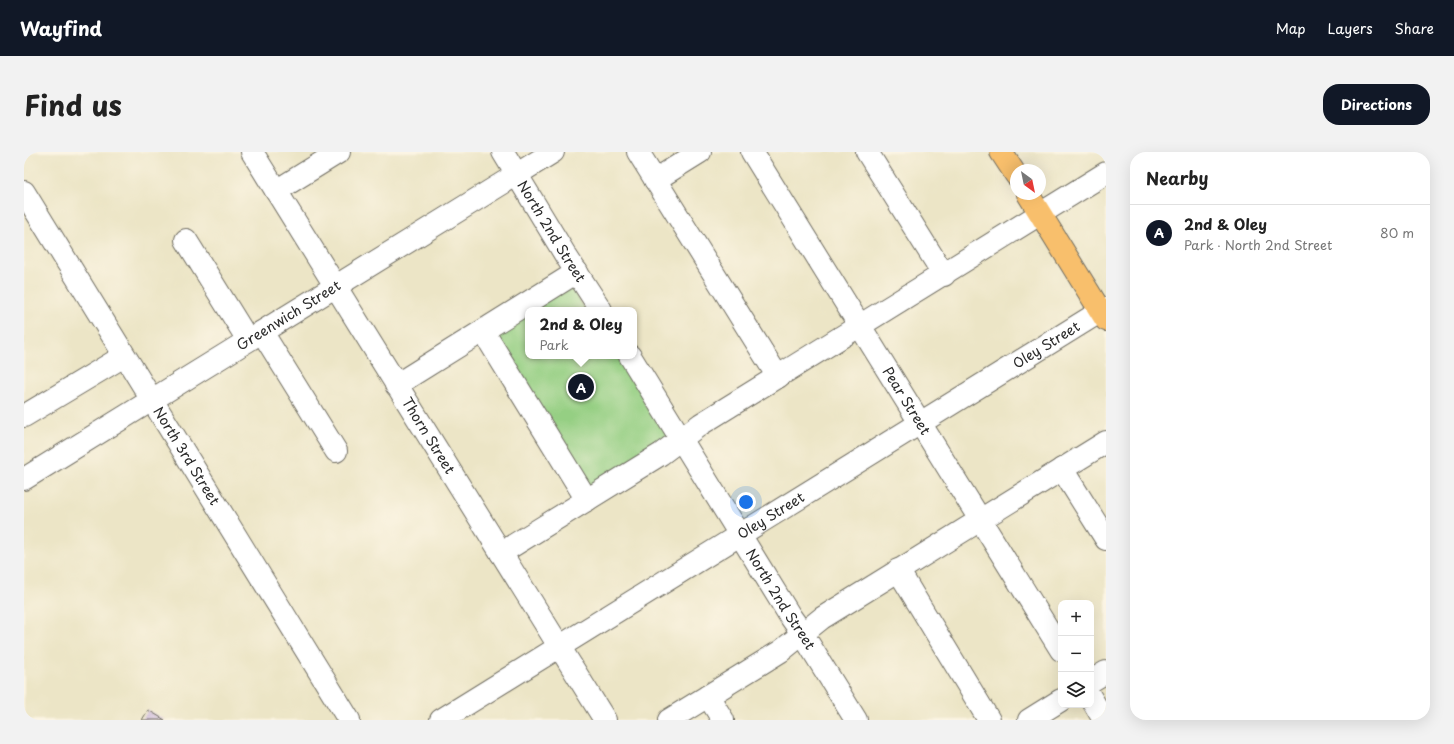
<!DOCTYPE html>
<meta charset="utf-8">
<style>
body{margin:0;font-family:"Playpen Sans",sans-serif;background:#f2f2f2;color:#222}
.controls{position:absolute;right:12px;bottom:12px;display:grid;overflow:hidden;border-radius:8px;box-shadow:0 4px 16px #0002}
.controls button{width:36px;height:36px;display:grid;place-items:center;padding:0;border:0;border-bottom:1px solid #e0e0e0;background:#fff;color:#222;font:20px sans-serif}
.compass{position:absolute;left:986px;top:12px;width:36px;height:36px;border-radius:50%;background:#fff;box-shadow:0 4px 16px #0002;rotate:147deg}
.you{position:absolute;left:722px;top:350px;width:14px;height:14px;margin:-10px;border:3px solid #fff;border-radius:50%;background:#1a73e8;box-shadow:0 0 0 6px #1a73e833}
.badge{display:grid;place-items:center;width:26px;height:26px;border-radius:50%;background:#111827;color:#fff;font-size:13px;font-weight:700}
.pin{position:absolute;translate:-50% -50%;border:2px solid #fff;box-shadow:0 1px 4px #0006}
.popup{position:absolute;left:501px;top:155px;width:112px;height:52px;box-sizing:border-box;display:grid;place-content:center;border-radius:8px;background:#fff;filter:drop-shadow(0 1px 3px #0005);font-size:13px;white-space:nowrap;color:#767676}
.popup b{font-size:15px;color:#222}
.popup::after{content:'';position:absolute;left:50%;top:100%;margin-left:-8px;border:8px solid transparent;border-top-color:#fff}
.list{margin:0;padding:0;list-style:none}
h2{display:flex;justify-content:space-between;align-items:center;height:52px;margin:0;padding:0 16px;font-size:17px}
h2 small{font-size:13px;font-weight:400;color:#767676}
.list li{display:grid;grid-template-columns:26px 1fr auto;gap:12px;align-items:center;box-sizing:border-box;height:56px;padding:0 16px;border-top:1px solid #e0e0e0}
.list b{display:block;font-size:15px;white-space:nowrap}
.list p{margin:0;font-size:13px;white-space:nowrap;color:#767676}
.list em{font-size:13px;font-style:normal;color:#767676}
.icon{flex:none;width:22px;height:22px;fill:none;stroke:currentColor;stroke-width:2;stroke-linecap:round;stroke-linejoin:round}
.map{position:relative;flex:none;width:1082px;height:568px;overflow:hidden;border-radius:16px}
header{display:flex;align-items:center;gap:24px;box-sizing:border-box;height:56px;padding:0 20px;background:#111827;color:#fff}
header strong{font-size:19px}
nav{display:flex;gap:22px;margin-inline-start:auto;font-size:14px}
.intro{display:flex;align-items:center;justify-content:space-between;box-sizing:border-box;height:96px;padding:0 24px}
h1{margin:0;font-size:28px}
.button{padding:10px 18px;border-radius:16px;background:#111827;color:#fff;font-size:14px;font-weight:700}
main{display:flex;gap:24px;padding:0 24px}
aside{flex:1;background:#fff;border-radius:16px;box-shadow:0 4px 16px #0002}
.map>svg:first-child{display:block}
.green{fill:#95cf83;stroke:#607d57}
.building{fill:#c3add8}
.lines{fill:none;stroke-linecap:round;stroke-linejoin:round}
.minor-casing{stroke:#6f6c61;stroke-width:24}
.major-casing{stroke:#6f6c61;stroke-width:24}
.minor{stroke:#fff;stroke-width:22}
.major{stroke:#f8bf6c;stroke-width:22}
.labels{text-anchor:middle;stroke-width:3.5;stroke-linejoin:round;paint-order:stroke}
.street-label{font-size:14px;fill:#2b2b2b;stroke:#fcf5e5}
</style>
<header>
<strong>Wayfind</strong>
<nav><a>Map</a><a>Layers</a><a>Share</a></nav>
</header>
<div class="intro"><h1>Find us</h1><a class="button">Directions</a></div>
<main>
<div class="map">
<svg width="1082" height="568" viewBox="0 0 1082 568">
<rect width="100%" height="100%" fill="#fcf5e5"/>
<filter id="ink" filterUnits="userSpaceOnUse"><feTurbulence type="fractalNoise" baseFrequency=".025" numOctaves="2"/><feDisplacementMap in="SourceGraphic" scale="8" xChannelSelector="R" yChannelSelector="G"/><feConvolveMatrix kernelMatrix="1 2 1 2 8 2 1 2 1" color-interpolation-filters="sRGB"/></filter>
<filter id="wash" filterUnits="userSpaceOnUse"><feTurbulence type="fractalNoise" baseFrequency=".012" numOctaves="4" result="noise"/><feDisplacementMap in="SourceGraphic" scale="16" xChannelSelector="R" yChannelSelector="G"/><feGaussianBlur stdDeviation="0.9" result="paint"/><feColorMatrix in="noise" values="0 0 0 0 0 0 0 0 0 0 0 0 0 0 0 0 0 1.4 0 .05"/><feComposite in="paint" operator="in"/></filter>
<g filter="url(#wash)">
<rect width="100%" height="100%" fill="#ece5c6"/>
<!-- green -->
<path class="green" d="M546 134 562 158H507Z
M504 160V204H593L648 288 566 340 467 183Z"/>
<g id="blocks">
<!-- building -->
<path class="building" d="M124 558 141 568H118Z"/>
</g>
</g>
<g filter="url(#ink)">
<use href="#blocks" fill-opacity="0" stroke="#6f6c61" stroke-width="1"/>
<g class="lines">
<defs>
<g id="minor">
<path id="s1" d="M228 0 581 568"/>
<path id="s2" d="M479 0 542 104 577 158"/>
<path d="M614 0 754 225"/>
<path id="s3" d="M728 0 1037 498"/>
<path d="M843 0 920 123"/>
<path d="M631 28 676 0"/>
<path d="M252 39 315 0"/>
<path id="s4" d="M0 40 325 568"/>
<path d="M162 88 224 188"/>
<path d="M459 179 563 348"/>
<path d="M238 180 312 299"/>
<path id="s5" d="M606 204 766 464 778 481 832 568"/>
<path d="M372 233 553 120"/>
<path d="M0 264 100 204"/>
<path d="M1038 317 1082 387"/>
<path id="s6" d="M0 327 529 0"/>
<path d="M477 401 637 302 677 272 1082 21"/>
<path d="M874 418 965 568"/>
<path d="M1067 529 1082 520"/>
<path d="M684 544 699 568"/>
<path d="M1067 546 1080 568"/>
<path id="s7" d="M417 568 1082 156"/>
<path d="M645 568 757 499 798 466 1082 290"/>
<path d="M1005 568 1037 548"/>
</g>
<path id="major" d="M977 0 992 23
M1004 42 1082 168"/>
</defs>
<!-- minor casing -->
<use href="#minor" class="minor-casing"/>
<!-- major casing -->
<use href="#major" class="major-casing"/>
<!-- minor -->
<use href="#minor" class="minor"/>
<!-- major -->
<use href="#major" class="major"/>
</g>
</g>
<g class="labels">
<!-- street labels -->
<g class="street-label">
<text dy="5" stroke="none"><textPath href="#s2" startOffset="93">North 2nd Street</textPath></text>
<text dy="5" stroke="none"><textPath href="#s6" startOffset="311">Greenwich Street</textPath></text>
<text dy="5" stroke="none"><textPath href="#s7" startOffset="712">Oley Street</textPath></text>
<text dy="5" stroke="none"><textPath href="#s3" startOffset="293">Pear Street</textPath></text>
<text dy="5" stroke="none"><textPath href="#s1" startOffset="334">Thorn Street</textPath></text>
<text dy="5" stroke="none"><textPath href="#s4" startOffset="310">North 3rd Street</textPath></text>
<text dy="5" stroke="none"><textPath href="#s7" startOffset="388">Oley Street</textPath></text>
<text dy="5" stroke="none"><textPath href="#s5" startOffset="286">North 2nd Street</textPath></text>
</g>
</g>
</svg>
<div class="controls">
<button>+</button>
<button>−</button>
<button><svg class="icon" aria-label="layers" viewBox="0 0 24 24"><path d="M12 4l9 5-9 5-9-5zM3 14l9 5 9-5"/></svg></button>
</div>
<svg class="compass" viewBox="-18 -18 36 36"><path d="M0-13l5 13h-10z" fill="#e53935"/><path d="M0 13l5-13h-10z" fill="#767676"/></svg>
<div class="you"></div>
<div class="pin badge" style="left:557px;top:235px">A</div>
<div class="popup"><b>2nd &amp; Oley</b>Park</div>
</div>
<aside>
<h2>Nearby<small></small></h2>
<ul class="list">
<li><span class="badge">A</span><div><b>2nd &amp; Oley</b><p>Park · North 2nd Street</p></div><em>80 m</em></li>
</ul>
</aside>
</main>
